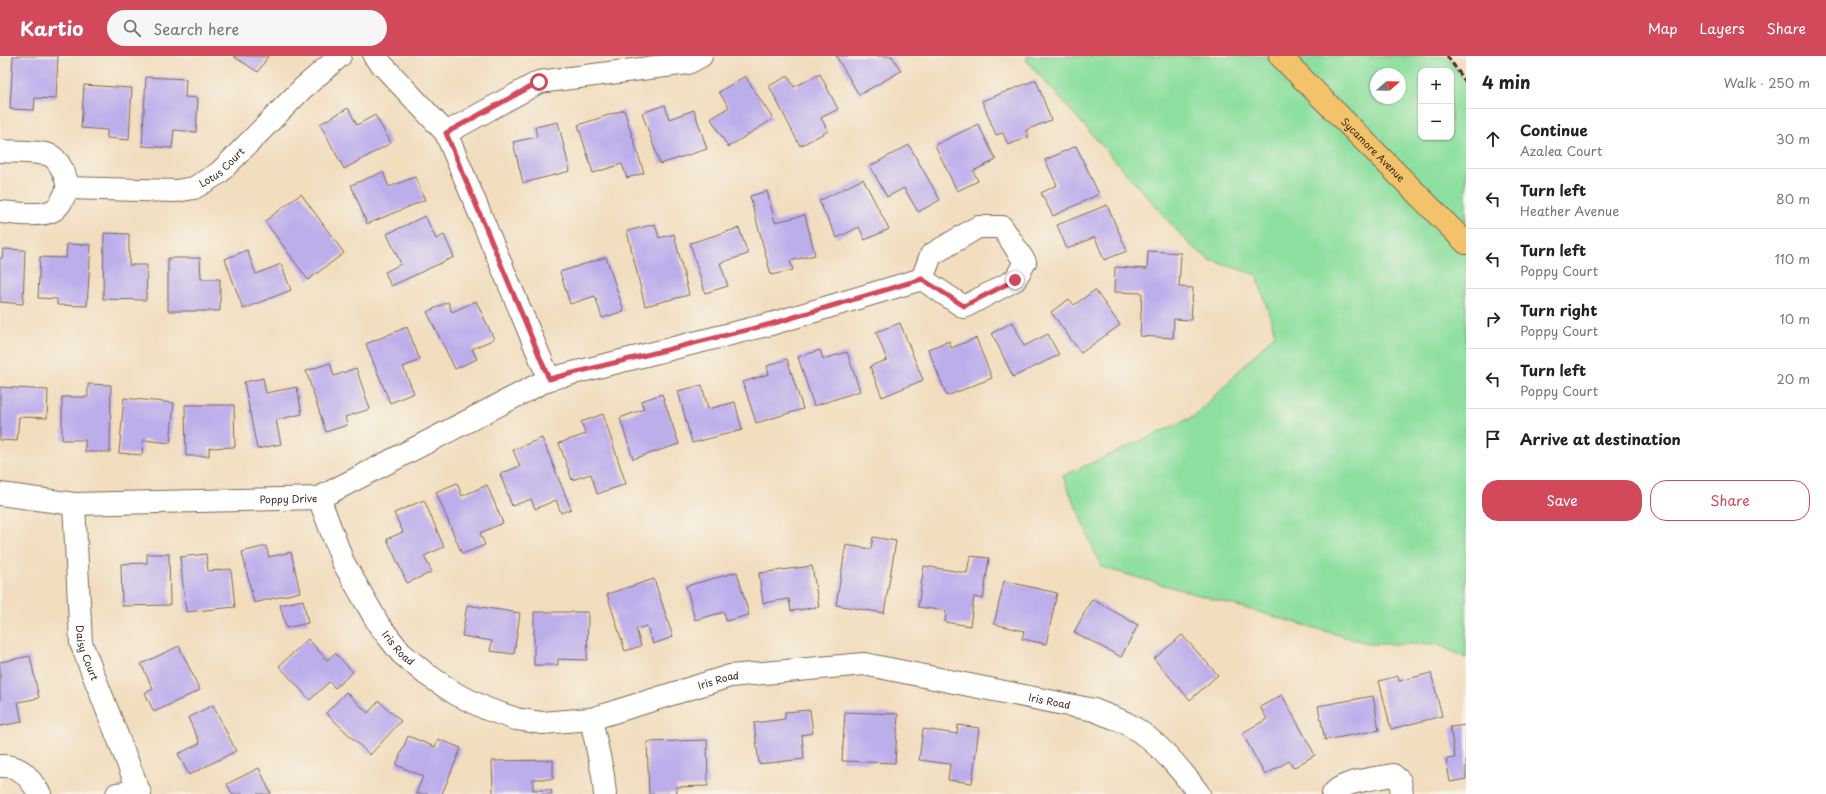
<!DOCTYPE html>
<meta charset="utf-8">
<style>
body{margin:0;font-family:"Playpen Sans",sans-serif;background:#f6f6f6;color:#222}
.controls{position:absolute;right:12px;top:12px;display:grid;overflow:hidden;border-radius:8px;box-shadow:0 1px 3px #0004}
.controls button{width:36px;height:36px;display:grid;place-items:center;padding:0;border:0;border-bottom:1px solid #e0e0e0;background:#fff;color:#222;font:20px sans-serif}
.compass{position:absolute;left:1370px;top:12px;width:36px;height:36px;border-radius:50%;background:#fff;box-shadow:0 1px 3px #0004;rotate:70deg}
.stop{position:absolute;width:12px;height:12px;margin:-9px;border:3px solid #d1495b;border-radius:50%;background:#fff}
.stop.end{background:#d1495b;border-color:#fff;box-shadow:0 1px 4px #0008}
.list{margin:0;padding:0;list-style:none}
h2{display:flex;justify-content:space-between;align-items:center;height:52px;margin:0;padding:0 16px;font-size:17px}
h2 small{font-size:13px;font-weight:400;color:#767676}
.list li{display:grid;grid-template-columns:26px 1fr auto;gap:12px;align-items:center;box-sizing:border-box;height:60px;padding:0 16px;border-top:1px solid #e0e0e0}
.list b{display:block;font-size:15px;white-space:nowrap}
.list p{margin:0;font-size:13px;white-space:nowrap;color:#767676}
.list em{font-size:13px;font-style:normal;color:#767676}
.actions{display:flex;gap:8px;padding:12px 16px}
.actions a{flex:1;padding:9px 0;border:1px solid #d1495b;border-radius:16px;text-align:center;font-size:14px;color:#d1495b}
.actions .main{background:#d1495b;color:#fff}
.icon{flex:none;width:22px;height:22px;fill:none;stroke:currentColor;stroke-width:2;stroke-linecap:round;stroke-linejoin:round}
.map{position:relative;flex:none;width:1466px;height:738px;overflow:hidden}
header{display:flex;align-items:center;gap:24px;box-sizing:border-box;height:56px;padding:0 20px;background:#d1495b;color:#fff}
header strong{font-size:19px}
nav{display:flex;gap:22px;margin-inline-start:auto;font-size:14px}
.search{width:280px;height:36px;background:#f6f6f6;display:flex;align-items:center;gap:10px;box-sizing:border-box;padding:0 14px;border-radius:22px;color:#767676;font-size:15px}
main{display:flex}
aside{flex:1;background:#fff}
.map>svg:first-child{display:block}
.green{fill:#8ddf9f;stroke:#64845e;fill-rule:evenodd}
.building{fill:#bcadeb}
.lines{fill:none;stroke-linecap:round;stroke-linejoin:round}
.minor-casing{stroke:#7b6956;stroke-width:24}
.major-casing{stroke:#7b6956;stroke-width:24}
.minor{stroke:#fff;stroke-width:22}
.major{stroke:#f2c36a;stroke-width:22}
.rail{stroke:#3b2a1e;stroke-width:3;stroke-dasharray:6 3;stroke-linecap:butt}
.route{stroke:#d1495b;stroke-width:5}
.labels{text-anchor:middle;stroke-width:3;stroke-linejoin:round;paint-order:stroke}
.street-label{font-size:10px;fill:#3b2a1e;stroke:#f7f3e8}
</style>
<header>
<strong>Kartio</strong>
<div class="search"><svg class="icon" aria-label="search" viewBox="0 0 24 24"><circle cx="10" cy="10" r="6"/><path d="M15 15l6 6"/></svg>Search here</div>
<nav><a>Map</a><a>Layers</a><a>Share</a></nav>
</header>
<main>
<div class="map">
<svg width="1466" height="738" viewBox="0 0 1466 738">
<rect width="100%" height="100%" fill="#f7f3e8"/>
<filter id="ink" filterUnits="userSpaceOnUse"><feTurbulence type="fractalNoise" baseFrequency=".025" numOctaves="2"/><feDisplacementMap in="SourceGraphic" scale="8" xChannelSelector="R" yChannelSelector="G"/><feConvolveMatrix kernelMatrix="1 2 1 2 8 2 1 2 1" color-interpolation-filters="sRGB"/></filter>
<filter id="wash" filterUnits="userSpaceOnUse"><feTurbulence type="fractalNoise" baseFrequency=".012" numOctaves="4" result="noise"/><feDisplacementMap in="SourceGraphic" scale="16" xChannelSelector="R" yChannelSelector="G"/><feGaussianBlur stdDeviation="0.9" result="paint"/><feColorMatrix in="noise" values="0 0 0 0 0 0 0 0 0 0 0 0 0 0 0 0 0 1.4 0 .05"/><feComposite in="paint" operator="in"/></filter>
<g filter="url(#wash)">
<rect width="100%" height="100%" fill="#f2ddbe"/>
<!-- green -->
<path class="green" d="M1027 0H1447L1466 26V602L1437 588H1370L1101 511 1063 420 1195 360 1275 278 1257 219 1210 204 1188 187 1027 5ZM1421 15H1451V81H1421ZM1376 18H1400V42H1376Z"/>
<g id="blocks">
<!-- building -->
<path class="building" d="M13 0H58L56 43 35 42 34 54 10 53Z
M233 0H268L258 16Z
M836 0H892L901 15 859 39Z
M820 18 838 53 821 62 828 75 800 90 769 30 788 20 794 31Z
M745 20 773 63 728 91 711 63 729 51 719 36Z
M146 21 186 23 185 41 198 42 196 76 174 74 172 92 142 90Z
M1036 24 1051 64 1026 74 1029 81 1008 89 1003 77 996 79 982 45Z
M84 29 132 32 129 84 107 82V74L81 72Z
M665 49 669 63 694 54 707 93 660 108 642 57Z
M348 52 357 69 375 59 391 87 344 113 320 68Z
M624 54 644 117 627 122 622 108 593 117 578 69Z
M558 66 570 115 523 127 513 86 537 81 535 71Z
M978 68 996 104 973 115 978 125 957 135 935 89Z
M909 89 940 144 918 156 904 132 887 141 870 110Z
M1076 90 1099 138 1053 160 1041 137 1057 129 1045 104Z
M383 116 389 131 415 121 425 144 367 168 351 129Z
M863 123 889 173 865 184 859 171 837 182 819 145Z
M767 135 775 166 805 159 815 199 790 205 793 214 771 219 750 140Z
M301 138 344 197 308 224 265 165Z
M1107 149 1127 195 1104 204 1095 181 1067 193 1057 169Z
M425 160 436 183 444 179 454 201 391 230 385 216 401 208 387 178Z
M655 168 659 182 674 178 689 239 645 250 627 175Z
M739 172 748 198 720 207 728 230 705 237 690 187Z
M104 177 129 178V209H147L146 244 103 243Z
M67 188 91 189 87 250 57 249V243L38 242 40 201 66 202Z
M3 193 25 194 23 248 0 246V202H2Z
M247 194 256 218 281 208 291 234 243 253 225 203Z
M1148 195 1181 197 1179 231 1193 232 1191 264 1174 263 1173 282 1140 280 1142 237 1114 236 1115 211 1147 213Z
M606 201 624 255 602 262 595 240 570 248 560 216Z
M168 202H200L201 223H220V255H168Z
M1095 234 1120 269 1081 297 1051 256 1069 243 1074 249Z
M476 245 494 283 472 293 477 303 455 313 427 256 448 246 452 256Z
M1013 266 1024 290 1048 278 1059 299 1013 321 992 277Z
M900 267 923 324 882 341 870 310 887 304 876 276Z
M407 271 420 304 403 311 414 337 390 347 366 288Z
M976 282 992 322 947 340 928 293 949 285 951 292Z
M820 294 823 303 847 296 860 335 814 350 798 301Z
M787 303 803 353 756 367 743 326 769 318 767 310Z
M330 307 334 320 356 312 370 353 345 361 347 369 326 376 306 315Z
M263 322 266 337 297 331 302 358 276 364 281 388 257 393 244 326Z
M88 328 111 329 110 396H85V384H62V341H88Z
M702 329 708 353 735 346 742 374 692 387 678 335Z
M0 331 48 334 47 362 19 361 17 385 0 384Z
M662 338 679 388 633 403 620 362 644 353 641 345Z
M124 342 174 347 170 387 143 384 142 399 119 397Z
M185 349H234L235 391 209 392V400H186Z
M603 358 626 428 597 438 591 418 572 424 559 387 586 378 581 366Z
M542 382 571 453 561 457 556 444 535 453 531 443 512 450 500 418 520 410 513 394Z
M457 427 462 440 487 429 503 467 480 477 485 489 462 498 436 436Z
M424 444 444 491 424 500 432 516 407 527 387 483 403 476 394 457Z
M873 481 896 485 884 557 836 549 846 489 871 493Z
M266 490 269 501 291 496 300 536 254 547 242 496Z
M147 498H169L170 549 122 550 121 508 147 507Z
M206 498 208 515 231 513 235 551 186 556 180 501Z
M970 500 989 502 983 543 974 541 970 570 945 566 946 555 918 551 924 510 967 517Z
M812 510 819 551 791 555 789 543 763 547 759 517Z
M737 516 749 559 726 565 724 556 695 564 686 530Z
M654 523 673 581 653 588 647 570 636 573 641 590 625 595 607 538Z
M1004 525 1057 537 1046 588 1022 583 1024 575 994 568Z
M1092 543 1138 569 1121 601 1074 576Z
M303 544 308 567 286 572 280 549Z
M467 549 520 557 514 598 490 595 492 585 462 580Z
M534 556H588L587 604 558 603V609H534Z
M1182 579 1218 619 1190 644 1154 603Z
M308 583 327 604 335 597 353 616 335 632 329 626 310 644 279 610Z
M179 590 200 634 154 656 145 637 153 633 141 608Z
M30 600 39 642 18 646 22 666 0 670V606Z
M1431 617 1442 660 1391 673 1379 625 1398 620 1399 625Z
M346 636 368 657 379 645 401 665 370 699 326 657Z
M1282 639 1315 699 1293 712 1289 705 1265 719 1242 677 1267 663 1260 651Z
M1373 640 1379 674 1325 684 1318 650Z
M213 649 236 695 189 719 178 698 200 687 188 662Z
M810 654 813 677 802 679 804 703 759 708 754 667 785 663V656Z
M845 656 898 658 895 707 842 705Z
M958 669 979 672 972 727 948 724 950 708 919 704 923 673 957 678Z
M1466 669V723L1450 726 1446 703 1455 702 1450 671Z
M408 680 435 691 438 683 461 692 442 738H416L423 720 396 709Z
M707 684 708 730 676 731 677 737 649 738 647 686Z
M553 704V723H533V734H551L552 738H493L492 705Z
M259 712 271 738H232L227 728Z"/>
</g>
</g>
<g filter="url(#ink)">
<use href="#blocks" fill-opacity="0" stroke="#7b6956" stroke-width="1"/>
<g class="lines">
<defs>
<g id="minor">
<path d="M374 0 446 77 549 323"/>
<path d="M446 77 539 26 688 7 701 0"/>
<path d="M0 95C13 96 37 95 49 99 59 102 68 123 67 133 65 140 59 152 52 155 40 161 14 157 0 156"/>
<path id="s1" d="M67 132 176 135 194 132 219 117 302 33 340 0"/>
<path d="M978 171H1002L1025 206 1015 224 964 251 922 223 931 199Z"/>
<path id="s2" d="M0 438 74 448 319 442 549 323 771 268 922 223"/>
<path id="s3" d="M319 442 343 506 379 569 401 597 426 618 456 638 487 653 516 663 542 667 591 663 730 620 864 608 1094 654C1105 659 1116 662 1126 667 1156 683 1180 712 1199 738"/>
<path id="s4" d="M74 448 81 587 140 738"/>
<path d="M591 663 603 719 605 738"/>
<path d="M0 710C23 709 28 721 40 738"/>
<path d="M117 738 139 735"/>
<path d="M1333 738C1341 725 1378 722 1393 719L1400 725 1402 738"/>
</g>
<g id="major">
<path id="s5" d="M1280 0 1466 187"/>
</g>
</defs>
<!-- minor casing -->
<use href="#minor" class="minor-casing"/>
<!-- major casing -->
<use href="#major" class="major-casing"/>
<!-- minor -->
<use href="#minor" class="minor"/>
<!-- major -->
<use href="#major" class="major"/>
<!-- rail -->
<path class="rail" d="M1447 0 1466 26"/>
</g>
</g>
<g class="lines" filter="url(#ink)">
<!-- route -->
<path class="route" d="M539 26 446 77 549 323 771 268 922 223 964 250 1015 224"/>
</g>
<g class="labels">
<!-- street labels -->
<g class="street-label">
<text dy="4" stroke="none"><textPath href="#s5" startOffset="132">Sycamore Avenue</textPath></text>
<text dy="4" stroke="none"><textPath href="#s1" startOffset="162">Lotus Court</textPath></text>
<text dy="4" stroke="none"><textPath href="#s2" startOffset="289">Poppy Drive</textPath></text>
<text dy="4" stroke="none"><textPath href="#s3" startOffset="171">Iris Road</textPath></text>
<text dy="4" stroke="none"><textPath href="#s4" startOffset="150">Daisy Court</textPath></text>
<text dy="4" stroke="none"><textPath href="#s3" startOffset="519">Iris Road</textPath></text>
<text dy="4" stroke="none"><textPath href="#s3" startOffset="855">Iris Road</textPath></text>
</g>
</g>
</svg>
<div class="controls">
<button>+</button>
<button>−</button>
</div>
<svg class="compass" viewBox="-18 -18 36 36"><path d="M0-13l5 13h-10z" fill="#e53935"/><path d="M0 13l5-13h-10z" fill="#767676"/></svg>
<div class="stop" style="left:539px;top:26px"></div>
<div class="stop end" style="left:1015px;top:224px"></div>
</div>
<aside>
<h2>4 min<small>Walk · 250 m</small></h2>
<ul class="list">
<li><svg class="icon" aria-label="ahead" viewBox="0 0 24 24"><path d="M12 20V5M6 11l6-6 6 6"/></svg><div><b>Continue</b><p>Azalea Court</p></div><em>30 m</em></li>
<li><svg class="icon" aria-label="left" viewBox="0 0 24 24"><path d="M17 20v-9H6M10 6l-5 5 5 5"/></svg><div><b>Turn left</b><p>Heather Avenue</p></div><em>80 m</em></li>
<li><svg class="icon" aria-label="left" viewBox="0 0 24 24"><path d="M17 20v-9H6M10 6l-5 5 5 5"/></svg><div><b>Turn left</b><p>Poppy Court</p></div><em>110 m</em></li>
<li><svg class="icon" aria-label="right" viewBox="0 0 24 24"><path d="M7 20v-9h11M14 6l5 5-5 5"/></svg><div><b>Turn right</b><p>Poppy Court</p></div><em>10 m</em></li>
<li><svg class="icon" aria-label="left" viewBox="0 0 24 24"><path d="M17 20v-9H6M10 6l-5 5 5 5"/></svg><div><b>Turn left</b><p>Poppy Court</p></div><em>20 m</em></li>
<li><svg class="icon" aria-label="arrive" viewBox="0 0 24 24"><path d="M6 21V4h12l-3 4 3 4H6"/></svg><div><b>Arrive at destination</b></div></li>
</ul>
<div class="actions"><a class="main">Save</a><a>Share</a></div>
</aside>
</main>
